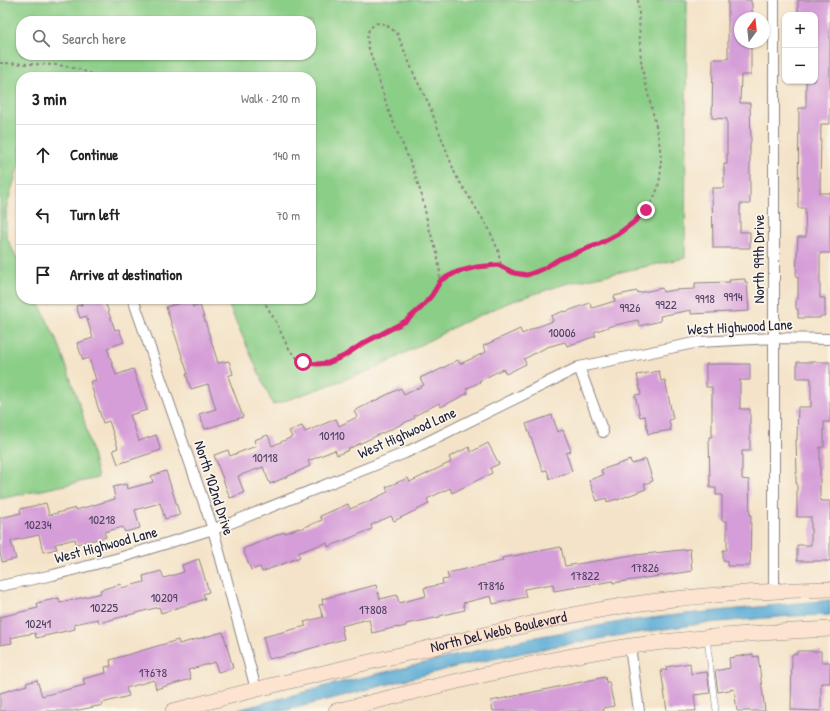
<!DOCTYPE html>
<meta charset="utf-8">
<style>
body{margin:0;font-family:"Patrick Hand",sans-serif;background:#f2f2f2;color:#222}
.controls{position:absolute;right:12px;top:12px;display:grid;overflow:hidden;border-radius:8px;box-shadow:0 1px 3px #0004}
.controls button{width:36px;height:36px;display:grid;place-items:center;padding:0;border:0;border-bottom:1px solid #e0e0e0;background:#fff;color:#222;font:20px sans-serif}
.compass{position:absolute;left:734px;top:12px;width:36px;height:36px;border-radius:50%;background:#fff;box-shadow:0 1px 3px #0004;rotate:15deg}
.stop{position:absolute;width:12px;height:12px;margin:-9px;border:3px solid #db2777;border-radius:50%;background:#fff}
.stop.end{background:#db2777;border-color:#fff;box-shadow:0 1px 4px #0008}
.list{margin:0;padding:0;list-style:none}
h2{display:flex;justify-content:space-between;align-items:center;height:52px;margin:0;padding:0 16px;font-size:17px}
h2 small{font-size:13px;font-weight:400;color:#767676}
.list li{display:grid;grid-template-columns:26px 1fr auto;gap:12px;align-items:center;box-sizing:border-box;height:60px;padding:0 16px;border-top:1px solid #e0e0e0}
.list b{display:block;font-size:15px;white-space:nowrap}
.list em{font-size:13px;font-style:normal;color:#767676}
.icon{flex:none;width:22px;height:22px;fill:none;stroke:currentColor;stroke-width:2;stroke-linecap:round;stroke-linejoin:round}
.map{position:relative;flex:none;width:830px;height:711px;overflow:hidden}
.search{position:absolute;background:#fff;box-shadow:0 1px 3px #0004;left:16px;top:16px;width:300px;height:44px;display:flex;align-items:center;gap:10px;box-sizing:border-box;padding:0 14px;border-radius:16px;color:#767676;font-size:15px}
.panel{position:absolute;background:#fff;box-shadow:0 1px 3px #0004;left:16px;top:72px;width:300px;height:232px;border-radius:16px}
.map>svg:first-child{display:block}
.green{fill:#8bce87;stroke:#567861;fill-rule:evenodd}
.water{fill:#59aad4;stroke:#3e6688}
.building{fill:#d69ed8}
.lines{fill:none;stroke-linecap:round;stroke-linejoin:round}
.lane-casing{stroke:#8b8282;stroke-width:6}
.street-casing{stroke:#8b8282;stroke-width:12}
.secondary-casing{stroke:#8b8282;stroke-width:16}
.path{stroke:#8b8282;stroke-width:2;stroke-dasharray:3 3;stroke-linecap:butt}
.lane{stroke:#fff;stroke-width:5}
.street{stroke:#fff;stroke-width:10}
.secondary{stroke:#fde4d0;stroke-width:15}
.route{stroke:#db2777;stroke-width:5}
.labels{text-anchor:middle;stroke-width:3.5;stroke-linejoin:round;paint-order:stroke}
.number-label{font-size:13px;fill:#4f4162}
.street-label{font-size:15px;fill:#22223b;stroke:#fbf7ec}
</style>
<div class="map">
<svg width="830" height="711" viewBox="0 0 830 711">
<rect width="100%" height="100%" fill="#fbf7ec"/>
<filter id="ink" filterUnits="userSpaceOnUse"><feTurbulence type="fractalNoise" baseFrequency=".025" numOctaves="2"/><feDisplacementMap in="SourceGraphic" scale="8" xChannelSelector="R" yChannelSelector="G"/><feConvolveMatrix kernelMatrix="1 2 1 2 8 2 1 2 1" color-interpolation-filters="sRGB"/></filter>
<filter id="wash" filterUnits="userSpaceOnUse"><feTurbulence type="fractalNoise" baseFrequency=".012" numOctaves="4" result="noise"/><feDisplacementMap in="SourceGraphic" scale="16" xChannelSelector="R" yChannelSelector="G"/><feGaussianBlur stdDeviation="0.9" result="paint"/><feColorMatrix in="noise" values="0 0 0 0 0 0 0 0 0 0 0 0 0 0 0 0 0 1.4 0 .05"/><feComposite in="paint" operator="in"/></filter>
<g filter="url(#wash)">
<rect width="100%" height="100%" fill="#f4e3c8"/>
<!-- green -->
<path class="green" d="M0 0H687L685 258 565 284 510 302 460 324 377 368 273 405 226 299H311V77H21V162L18 167 6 209V236L21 267V299H37L59 345 82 412 98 478 0 499ZM21 21H311V55H21Z"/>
<!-- water -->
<path class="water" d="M830 600V615L790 616 707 623 616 636 556 646 455 667 284 711H234L334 684 536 637 620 622 676 615Z"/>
<g id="blocks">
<!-- building -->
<path class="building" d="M728 0H751V3H752V14H751V18H740V42H751V75H741L740 103H750L751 142 750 143V204H740V232H750V248H713L712 188H724V164H727V119L712 118 713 59H728Z
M798 0H830V124H821L820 193H830V253H820V298H825V316H820V318H798V309H796V299H798V277H796L798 237H806L805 208H798L799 108H806V81H815V15H798Z
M745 279V282H747L749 311 691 314V310L660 316 661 321 639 326 638 320 611 326 594 332 596 336 567 346 565 342 547 347 524 359 526 364 506 374 503 369 479 381 480 382 466 389 468 393 441 407 439 403 414 416 415 418 348 449 349 450 337 455 335 450 308 461 310 466 284 478 270 484 263 467 238 476 244 493 230 498 214 455 228 450 230 456 256 446 254 440 268 435 272 446 292 437 289 431 302 426 305 432 336 419 339 426 357 417 354 411 401 388 404 395 424 385 420 378 433 372V373L458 360 460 364 486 352 483 346 520 329 522 334 537 327 553 321 551 316 564 311 565 312 590 303 592 308 615 301 614 296 637 291 638 293 662 288 663 292 674 290 695 289V283L730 282 729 280Z
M80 299H104L115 330 119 329 124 342 107 348 116 375 133 369 147 410 130 415 139 441 156 435 161 450 118 464 113 450 118 448 109 421 103 423 90 382 96 380 89 358 83 360 77 343 93 338 86 316 80 318 76 306 82 305Z
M190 300 193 307 200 305 218 363 229 361 233 374 228 376 243 417 205 429 199 414 216 409 208 384 191 389 186 374H188L166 307Z
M797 362H830V422H824V447H820V501H830V561H797V545H811V517H797V483H796V473H797L796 440H797L798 407H811V378H797Z
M706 364H750V380H740V409H750V451H742V479L749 480 750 515 751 514 750 566H727V561H723V550H727V521H722V495H716V488H710L709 437H712V387H706Z
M659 371 661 381 665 380 673 419 669 420 671 430 648 434 645 416 640 417 635 395 641 394 637 375Z
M552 415 558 432 563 430 571 451 566 453 572 471 550 479 547 470 543 471 526 424Z
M488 443 499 464 490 468 492 473 452 493 450 488 427 499 429 504 394 521 391 516 371 525 372 529 328 547 327 543 316 546 298 553 300 557 262 572 260 567 251 570 243 549 284 532 285 533 299 528 300 529 322 520 320 516 348 504 350 509 365 503 388 492 386 487 408 478 410 482 451 462 449 457 469 447 471 452Z
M646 459 653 481 644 484 646 489 617 500V499L607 502 606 498 597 501 589 480 603 475 601 470 630 460 632 464Z
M166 471 180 515 165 519 160 503 135 510 140 528 125 532 123 527 104 532 106 537 76 544 75 539 55 544 57 549 43 552 39 535 11 541 16 559 2 562 0 553V518L21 513 20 509 46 503 49 515 76 508V510L115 499 113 487 126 484 127 489 153 482 151 476Z
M561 547 565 566 627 556 690 549 692 571 613 583V581L554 591 553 584 524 589 526 597 493 604 491 596 463 603 465 610 447 614 440 616V617L406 624V626L397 628V627L372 633 369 619 341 626 344 639 277 658V657L269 659 263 637 306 626 304 622 323 617 319 605 323 604 322 599 376 585 380 599 397 595 399 603 426 596 424 588 443 584 442 580 449 579 447 573 503 561 502 558Z
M199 559 209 592 203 594 205 599 161 613 159 607 99 623 98 619 74 624 75 629 36 638 35 633 23 635 11 638 12 643 0 645V617L38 608 37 603 59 598 60 603 101 593 100 590 121 584 122 588 144 582 143 576 161 571 164 578 184 572 182 565Z
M223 632 233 668 218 672 215 662 188 670 191 679 156 689 154 680 126 688 129 696 102 703 103 705 74 711H0V693L27 685 26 683 37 680 42 696 85 685 83 679 106 673 105 667 111 666 110 660 178 640 179 644Z
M797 651H821V662H830V683H821V711L791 710 792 654H797Z
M753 654V657L758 656 765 711H737L734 689 718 692 715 671 730 668 729 658Z
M690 663 691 674 707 672 710 693 694 695 696 711H667L661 670H667L666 667Z
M605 677 606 682H609L614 706 603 708 604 711H493L491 701Z"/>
</g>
</g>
<g filter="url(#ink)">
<use href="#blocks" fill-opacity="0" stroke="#8b8282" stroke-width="1"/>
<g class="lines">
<defs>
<path id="lane" d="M707 639 716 711"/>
<path id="street" d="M133 299 213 529 256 689
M579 367 603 432
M0 586 53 575 119 558 223 526 405 453 579 367 699 342 774 338 830 339
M774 591V0
M630 647 639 711"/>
<g id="secondary">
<path id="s1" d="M173 711C256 689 338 669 421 650 488 634 555 617 622 606 690 595 762 591 830 589"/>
<path d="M336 711C434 687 532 661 631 646 697 637 764 632 830 629"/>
</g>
</defs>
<!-- lane casing -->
<use href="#lane" class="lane-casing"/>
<!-- street casing -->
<use href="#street" class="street-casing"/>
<!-- secondary casing -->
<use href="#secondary" class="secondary-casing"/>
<!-- path -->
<path class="path" d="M0 63 59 65 78 69 100 77
M438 284 440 273 437 253 428 225 422 196 413 169 389 112 368 46 367 34 370 28 377 23 385 24 397 33 416 79 428 102 456 176 489 229 498 250 500 262 503 266
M263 299C267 308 274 317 278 326 287 345 292 364 317 364 337 365 353 349 369 340 387 329 407 322 422 307 430 300 434 290 440 282 443 278 453 274 458 272 469 268 486 263 499 265 509 267 516 277 527 275 539 273 548 265 558 259 566 255 576 253 584 250 611 240 640 224 654 197 674 158 645 99 641 59 639 39 640 19 638 0"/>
<!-- lane -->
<use href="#lane" class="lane"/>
<!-- street -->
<use href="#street" class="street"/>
<!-- secondary -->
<use href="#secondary" class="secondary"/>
</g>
</g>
<g class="lines" filter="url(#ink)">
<!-- route -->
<path class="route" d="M303 362 317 364 328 363 344 356 362 344 406 321 422 307 432 295 441 280 457 272 477 267 498 265 514 273 527 275 543 269 559 259 599 244 618 234 634 222 646 210"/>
</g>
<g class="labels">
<!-- number labels -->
<g class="number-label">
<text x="733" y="301">9914</text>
<text x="705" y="303">9918</text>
<text x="666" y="309">9922</text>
<text x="630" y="312">9926</text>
<text x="562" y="337">10006</text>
<text x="332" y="440">10110</text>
<text x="265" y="462">10118</text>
<text x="102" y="524">10218</text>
<text x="38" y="529">10234</text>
<text x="645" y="572">17826</text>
<text x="585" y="580">17822</text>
<text x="491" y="590">17816</text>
<text x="164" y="602">10209</text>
<text x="104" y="612">10225</text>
<text x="373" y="614">17808</text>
<text x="38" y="628">10241</text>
<text x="153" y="677">17678</text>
</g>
<!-- street labels -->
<g class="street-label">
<text transform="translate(759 259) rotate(-90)" y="5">North 99th Drive</text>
<text transform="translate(740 327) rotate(-3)" y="5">West Highwood Lane</text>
<text transform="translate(407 433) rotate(-24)" y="5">West Highwood Lane</text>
<text transform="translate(214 488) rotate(72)" y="5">North 102nd Drive</text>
<text transform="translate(106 545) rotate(-15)" y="5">West Highwood Lane</text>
<text dy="5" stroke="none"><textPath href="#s1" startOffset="335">North Del Webb Boulevard</textPath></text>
</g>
</g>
</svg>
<div class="controls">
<button>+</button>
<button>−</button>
</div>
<svg class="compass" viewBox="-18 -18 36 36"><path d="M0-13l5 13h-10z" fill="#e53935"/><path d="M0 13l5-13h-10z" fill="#767676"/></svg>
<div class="stop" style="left:303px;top:362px"></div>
<div class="stop end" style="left:646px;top:210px"></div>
<div class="search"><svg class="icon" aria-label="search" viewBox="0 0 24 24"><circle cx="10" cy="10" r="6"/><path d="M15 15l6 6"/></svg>Search here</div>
<section class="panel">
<h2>3 min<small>Walk · 210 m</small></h2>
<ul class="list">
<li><svg class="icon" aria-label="ahead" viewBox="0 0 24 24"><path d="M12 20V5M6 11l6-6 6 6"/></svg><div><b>Continue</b></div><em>140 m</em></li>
<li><svg class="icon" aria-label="left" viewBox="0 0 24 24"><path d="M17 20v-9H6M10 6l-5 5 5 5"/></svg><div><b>Turn left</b></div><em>70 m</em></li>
<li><svg class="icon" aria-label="arrive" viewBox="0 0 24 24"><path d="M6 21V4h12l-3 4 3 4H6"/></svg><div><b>Arrive at destination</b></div></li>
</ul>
</section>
</div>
